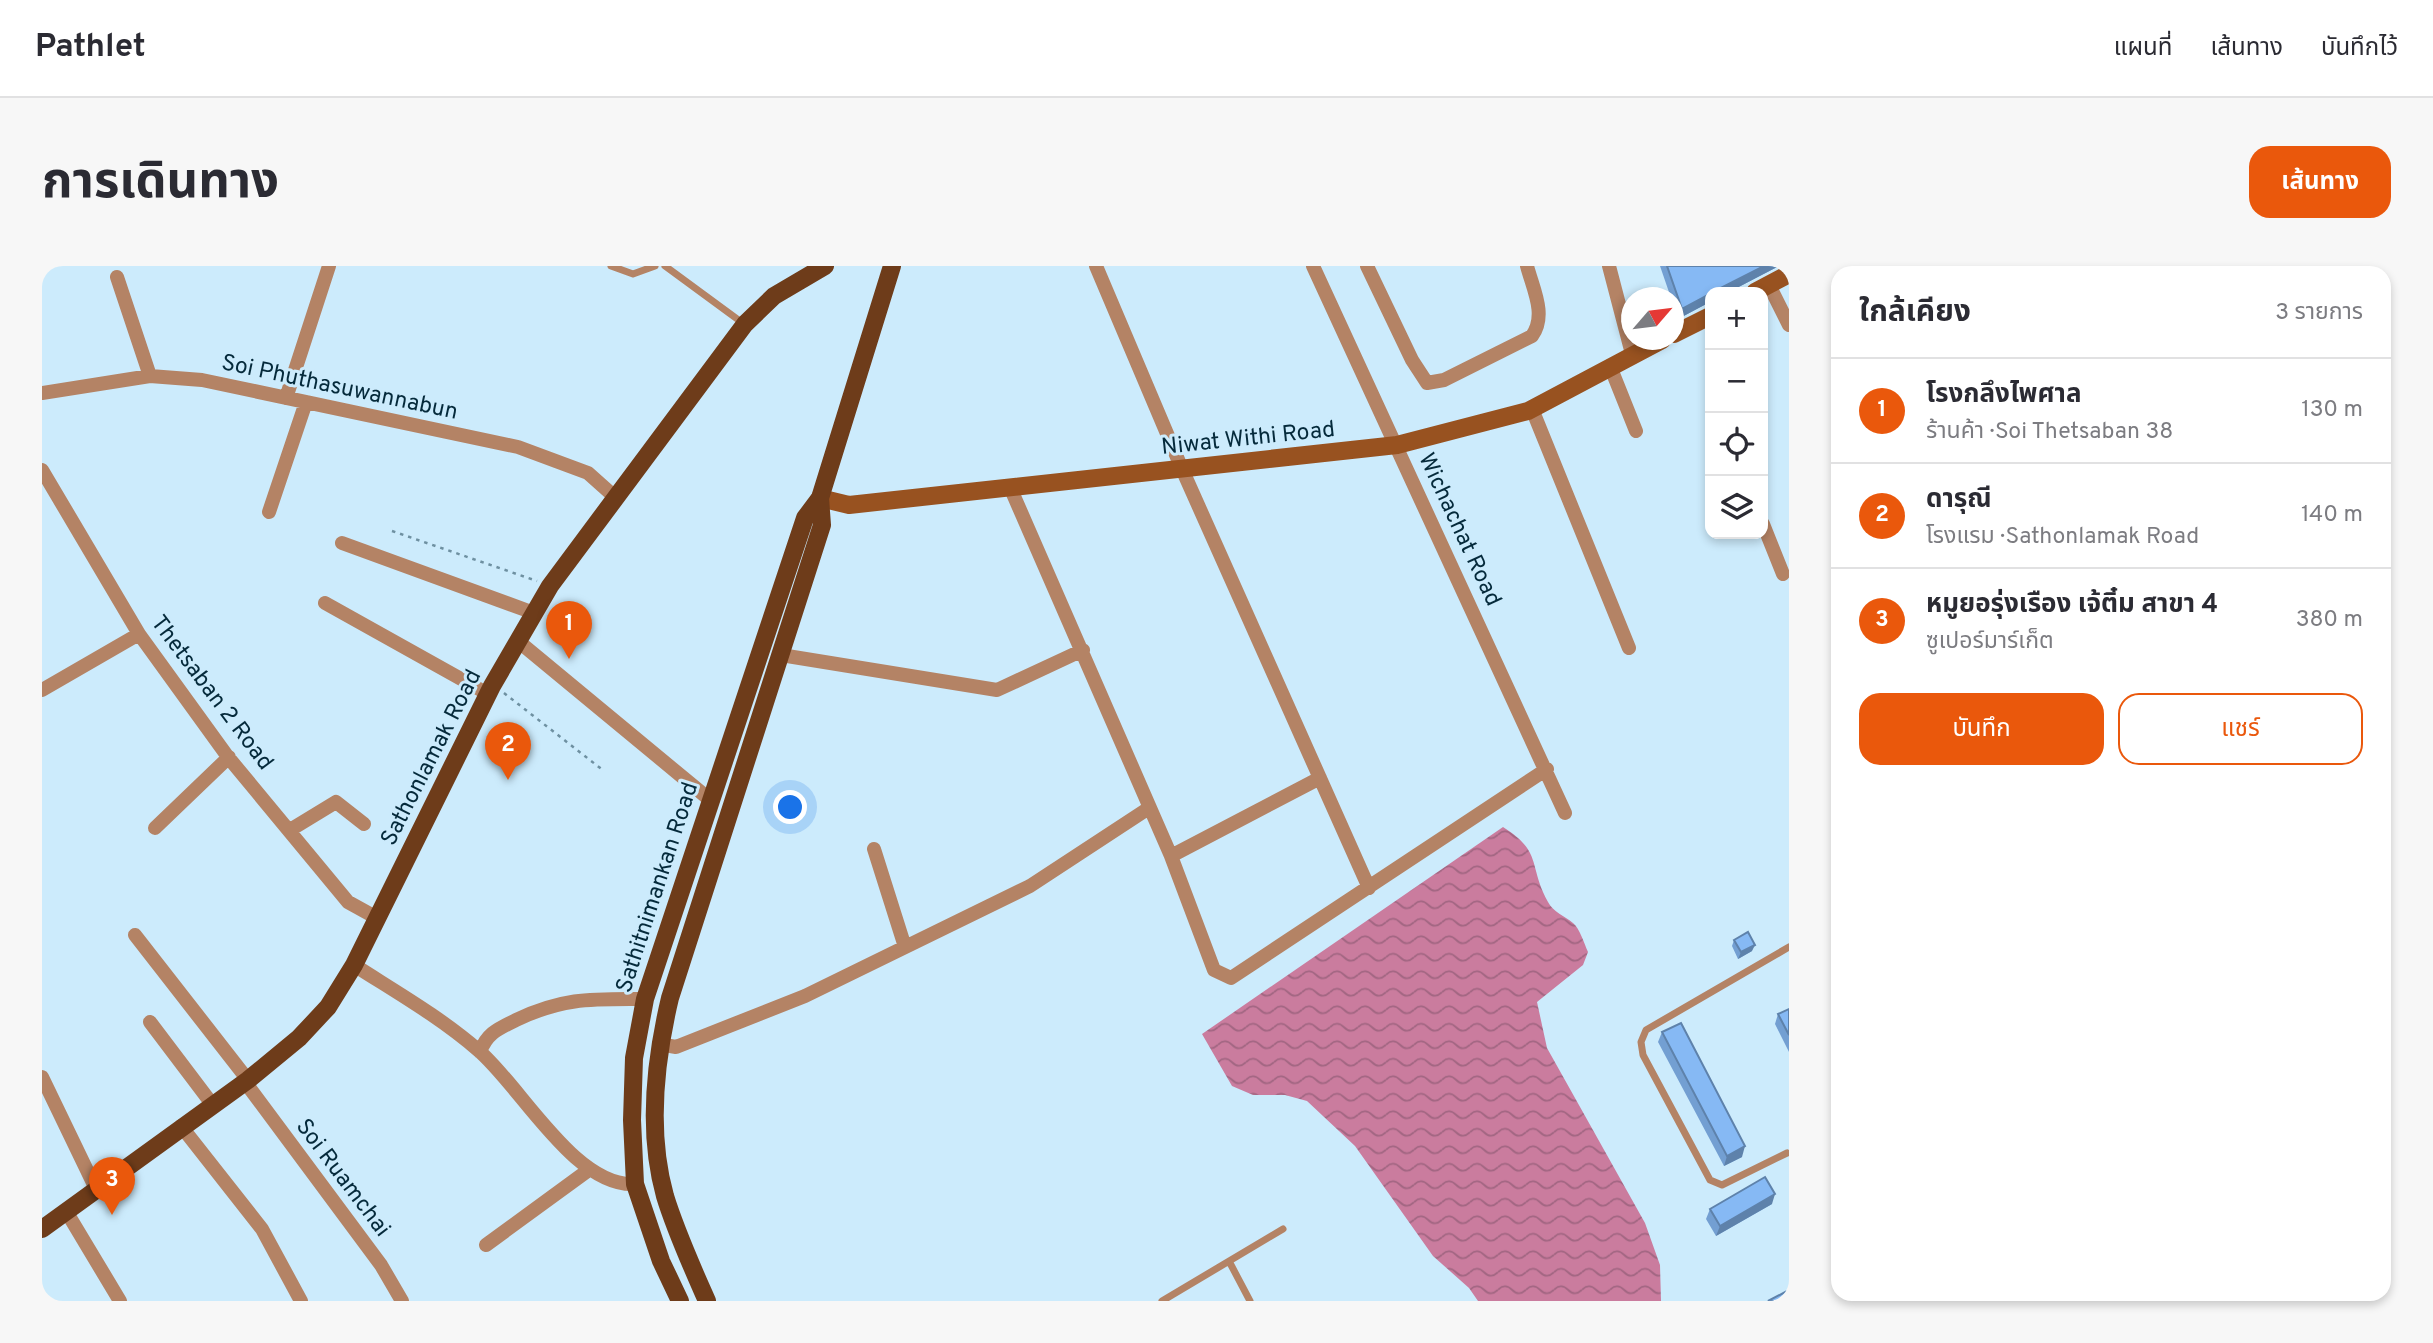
<!DOCTYPE html>
<html lang="th">
<meta charset="utf-8">
<style>
body{margin:0;font-family:Overpass,"Noto Sans Thai",sans-serif;background:#f7f7f7;color:#2b2b33}
.controls{position:absolute;right:21px;top:21px;display:grid;overflow:hidden;border-radius:14px;box-shadow:0 4px 10px #0003}
.controls button{width:63px;height:63px;display:grid;place-items:center;padding:0;border:0;border-bottom:2px solid #e1e1e2;background:#fff;color:#2b2b33;font:35px sans-serif}
.compass{position:absolute;left:1579px;top:21px;width:63px;height:63px;border-radius:50%;background:#fff;box-shadow:0 4px 10px #0003;rotate:62deg}
.you{position:absolute;left:749px;top:542px;width:24px;height:24px;margin:-18px;border:5px solid #fff;border-radius:50%;background:#1a73e8;box-shadow:0 0 0 10px #1a73e833}
.badge{display:grid;place-items:center;width:46px;height:46px;border-radius:50%;background:#ea580c;color:#fff;font-size:23px;font-weight:700}
.pin{position:absolute;translate:-50% -58px;filter:drop-shadow(0 2px 4px #0008)}
.pin::after{content:'';position:absolute;top:37px;width:24px;height:21px;background:inherit;clip-path:polygon(0 0,100% 0,50% 100%)}
.list{margin:0;padding:0;list-style:none}
h2{display:flex;justify-content:space-between;align-items:center;height:91px;margin:0;padding:0 28px;font-size:30px}
h2 small{font-size:23px;font-weight:400;color:#7c7c81}
.list li{display:grid;grid-template-columns:46px 1fr auto;gap:21px;align-items:center;box-sizing:border-box;height:105px;padding:0 28px;border-top:2px solid #e1e1e2}
.list b{display:block;font-size:26px;white-space:nowrap}
.list p{margin:0;font-size:23px;white-space:nowrap;color:#7c7c81}
.list em{font-size:23px;font-style:normal;color:#7c7c81}
.actions{display:flex;gap:14px;padding:21px 28px}
.actions a{flex:1;padding:16px 0;border:2px solid #ea580c;border-radius:21px;text-align:center;font-size:24px;color:#ea580c}
.actions .main{background:#ea580c;color:#fff}
.icon{flex:none;width:38px;height:38px;fill:none;stroke:currentColor;stroke-width:2;stroke-linecap:round;stroke-linejoin:round}
.map{position:relative;flex:none;width:1747px;height:1035px;overflow:hidden;border-radius:21px}
header{display:flex;align-items:center;gap:42px;box-sizing:border-box;height:98px;padding:0 35px;background:#fff;border-bottom:2px solid #e1e1e2}
header strong{font-size:33px}
nav{display:flex;gap:38px;margin-inline-start:auto;font-size:24px}
.intro{display:flex;align-items:center;justify-content:space-between;box-sizing:border-box;height:168px;padding:0 42px}
h1{margin:0;font-size:49px}
.button{padding:18px 32px;border-radius:21px;background:#ea580c;color:#fff;font-size:24px;font-weight:700}
main{display:flex;gap:42px;padding:0 42px}
aside{flex:1;background:#fff;border-radius:21px;box-shadow:0 4px 10px #0003}
.map>svg:first-child{display:block}
.water{fill:url(#water-waves)}
.lines{fill:none;stroke-linecap:round;stroke-linejoin:round}
.path{stroke:#6e90a1;stroke-width:2.5;stroke-dasharray:3.5 5;stroke-linecap:butt}
.lane{stroke:#b48365;stroke-width:7}
.street{stroke:#b48365;stroke-width:14}
.secondary{stroke:#985220;stroke-width:18}
.primary{stroke:#6e3c1a;stroke-width:18}
.wall{fill:#739fd2}
.shaded-wall{fill:#5e82ab}
.building{fill:#86b9f4;stroke:#5e82ab;stroke-width:2}
.labels{text-anchor:middle;stroke-width:6;stroke-linejoin:round;paint-order:stroke}
.street-label{font-size:23px;fill:#052a3b;stroke:#ccebfc}
</style>
<header>
<strong>Pathlet</strong>
<nav><a>แผนที่</a><a>เส้นทาง</a><a>บันทึกไว้</a></nav>
</header>
<div class="intro"><h1>การเดินทาง</h1><a class="button">เส้นทาง</a></div>
<main>
<div class="map">
<svg width="1747" height="1035" viewBox="0 0 1747 1035">
<defs>
<pattern id="water-waves" width="16" height="10" patternUnits="userSpaceOnUse" patternTransform="scale(1.75)"><rect width="16" height="10" fill="#ca7c9e"/><path d="M0 5q4-4 8 0t8 0" fill="none" stroke="#a26682"/></pattern>
</defs>
<rect width="100%" height="100%" fill="#ccebfc"/>
<!-- water -->
<path class="water" d="M1461 561C1501 586 1486 600 1506 636 1511 646 1523 650 1531 657 1538 663 1542 677 1546 686L1541 699 1495 736 1505 782 1603 957 1618 999 1619 1035H1436L1427 1022 1391 990 1313 880 1265 835 1243 829H1211L1190 820 1160 768Z"/>
<g class="lines">
<!-- path -->
<path class="path" d="M350 265 495 315
M462 427 562 505"/>
<!-- lane -->
<path class="lane" d="M569 0 591 8 613 0
M623 0 702 58
M1745 887 1680 919 1668 914 1601 789 1599 776 1604 764 1747 681
M1188 997 1208 1035
M1120 1035 1241 963"/>
<!-- street -->
<path class="street" d="M1054 0 1140 203 1327 622
M1271 0 1523 547
M1325 0 1370 94 1385 117 1402 114 1490 70C1505 49 1491 23 1485 0
M1567 0 1590 88
M75 11 108 110
M1727 19 1747 59
M1568 100 1594 165
M0 127 108 110 160 114 476 181 546 207 574 232
M244 132 287 0
M1490 143 1587 382
M0 204 97 368 186 491 306 636 335 652
M968 221 1129 590 1172 704 1189 712 1505 503
M227 246 264 136
M1721 258 1741 308
M300 277 492 347
M283 337 446 428
M476 375 667 533
M739 389 955 424 1041 384
M0 424 97 368
M113 562 187 491
M248 564 294 536 322 558
M832 583 863 681
M1129 590 1278 512
M93 669 206 814
M312 699C354 726 398 751 436 784 478 819 533 922 593 918
M108 756 170 838
M617 778 634 781 763 730 988 620 1107 542
M438 786C445 767 456 763 474 754 522 731 551 733 603 733
M0 811 54 923
M203 816 339 999 360 1035
M139 860 220 963 259 1035
M24 945 78 1035
M444 979 548 903"/>
<!-- secondary -->
<path class="secondary" d="M1713 26 1747 8
M1632 68 1668 50
M778 232 807 239 1355 179 1486 145 1620 74"/>
<!-- primary -->
<path class="primary" d="M0 963 206 814 257 772 286 741 312 699 450 420 508 320 703 58 732 30 783 0
M638 1035 619 995 593 918 590 854 592 792 603 733 763 252 778 232 850 0
M665 1035C650 1001 634 966 623 930 605 866 613 795 628 732L780 259 778 232"/>
</g>
<!-- wall -->
<path class="wall" d="M1618 0H1737L1687 26H1668V36L1636 53 1632 40V32H1629Z
M1692 674 1710 685 1696 693 1690 680Z
M1747 743V786L1733 758 1736 748Z
M1620 766 1700 891 1682 900 1616 776Z
M1730 938 1674 970 1664 953 1668 943Z"/>
<!-- shaded-wall -->
<path class="shaded-wall" d="M1722 0H1737L1687 26H1671Z
M1668 28V36L1636 53 1640 43Z
M1713 679 1710 685 1696 693 1699 686Z
M1703 880 1700 891 1682 900 1685 890Z
M1733 928 1730 938 1674 970 1678 960Z"/>
<!-- building -->
<path class="building" d="M1625 0H1722L1671 26H1668V28L1640 43Z
M1706 666 1713 679 1699 686 1692 674Z
M1747 743V769L1736 748Z
M1639 757 1703 880 1685 890 1620 766Z
M1723 911 1733 928 1678 960 1668 943Z
M1747 1024V1035H1726Z"/>
<g class="labels">
<!-- street labels -->
<g class="street-label">
<text transform="translate(298 120) rotate(12)" y="8">Soi Phuthasuwannabun</text>
<text transform="translate(1206 171) rotate(-6)" y="8">Niwat Withi Road</text>
<text transform="translate(1419 263) rotate(65)" y="8">Wichachat Road</text>
<text transform="translate(171 426) rotate(53)" y="8">Thetsaban 2 Road</text>
<text transform="translate(388 491) rotate(-63)" y="8">Sathonlamak Road</text>
<text transform="translate(614 621) rotate(-72)" y="8">Sathitnimankan Road</text>
<text transform="translate(302 911) rotate(53)" y="8">Soi Ruamchai</text>
</g>
</g>
</svg>
<div class="controls">
<button>+</button>
<button>−</button>
<button><svg class="icon" aria-label="locate" viewBox="0 0 24 24"><circle cx="12" cy="12" r="6"/><path d="M12 2v4M12 18v4M2 12h4M18 12h4"/></svg></button>
<button><svg class="icon" aria-label="layers" viewBox="0 0 24 24"><path d="M12 4l9 5-9 5-9-5zM3 14l9 5 9-5"/></svg></button>
</div>
<svg class="compass" viewBox="-18 -18 36 36"><path d="M0-13l5 13h-10z" fill="#e53935"/><path d="M0 13l5-13h-10z" fill="#7c7c81"/></svg>
<div class="you"></div>
<div class="pin badge" style="left:527px;top:393px">1</div>
<div class="pin badge" style="left:466px;top:514px">2</div>
<div class="pin badge" style="left:70px;top:949px">3</div>
</div>
<aside>
<h2>ใกล้เคียง<small>3 รายการ</small></h2>
<ul class="list">
<li><span class="badge">1</span><div><b>โรงกลึงไพศาล</b><p>ร้านค้า · Soi Thetsaban 38</p></div><em>130 m</em></li>
<li><span class="badge">2</span><div><b>ดารุณี</b><p>โรงแรม · Sathonlamak Road</p></div><em>140 m</em></li>
<li><span class="badge">3</span><div><b>หมูยอรุ่งเรือง เจ้ติ๋ม สาขา 4</b><p>ซูเปอร์มาร์เก็ต</p></div><em>380 m</em></li>
</ul>
<div class="actions"><a class="main">บันทึก</a><a>แชร์</a></div>
</aside>
</main>
